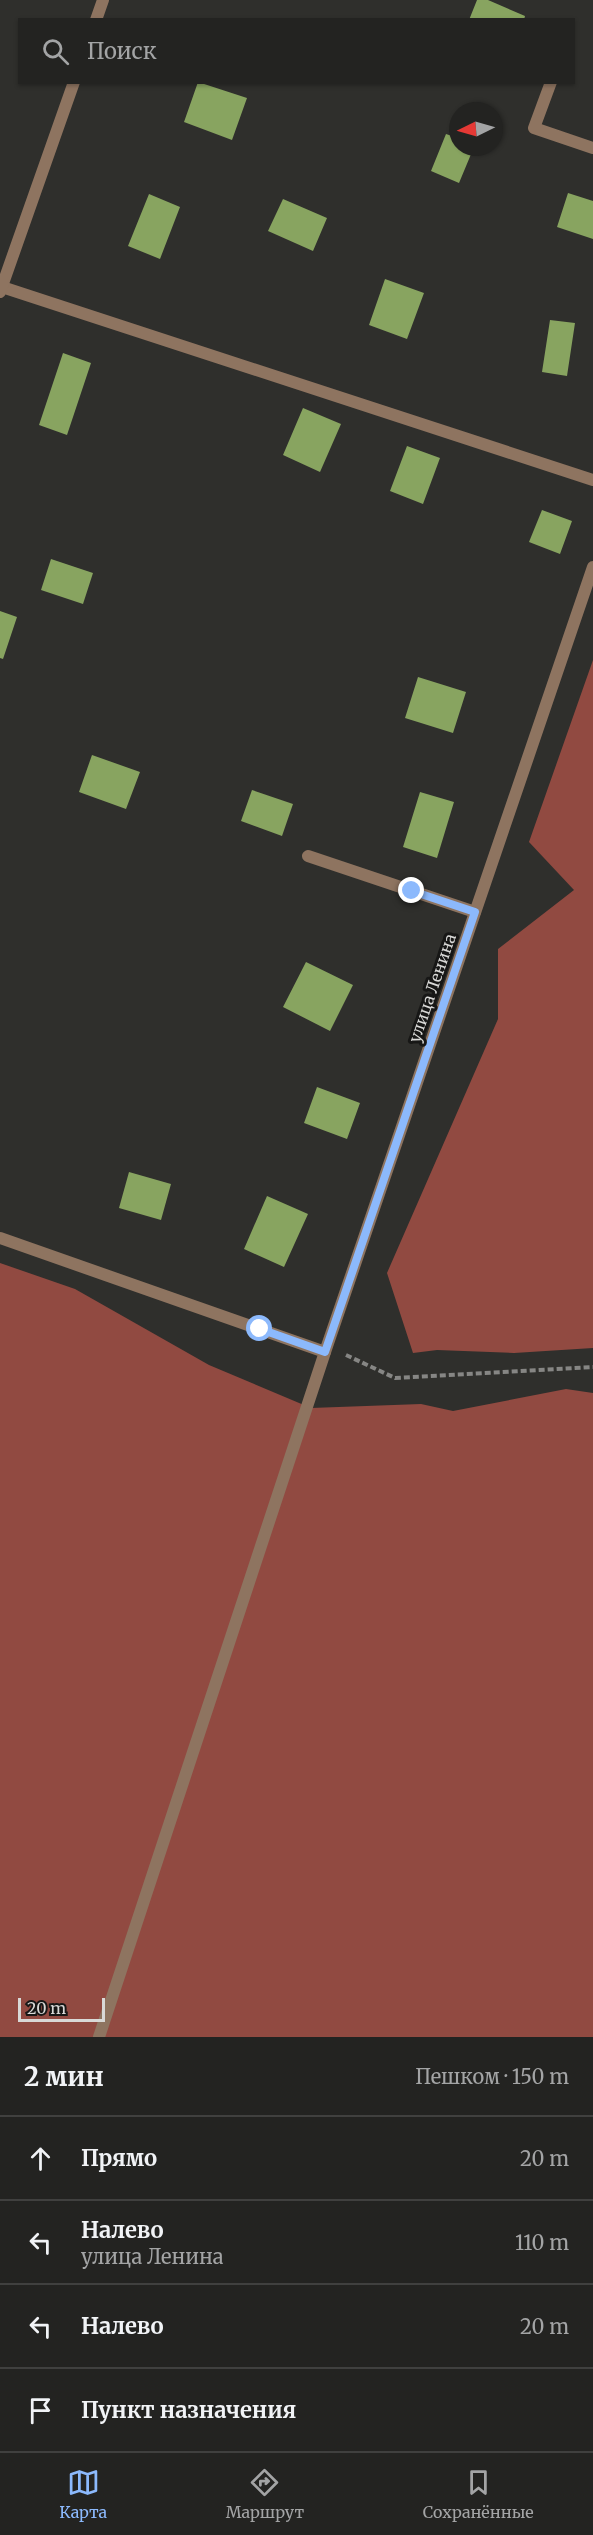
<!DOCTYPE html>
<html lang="ru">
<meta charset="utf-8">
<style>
body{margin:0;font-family:Merriweather,serif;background:#2f2f2e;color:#f1f3f6}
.compass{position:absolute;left:449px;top:102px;width:54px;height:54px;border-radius:50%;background:#232321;box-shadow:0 2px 4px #0004;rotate:265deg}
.scale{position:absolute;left:18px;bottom:15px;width:87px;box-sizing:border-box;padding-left:6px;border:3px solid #d9d9d7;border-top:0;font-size:16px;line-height:21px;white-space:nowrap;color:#d9d9d7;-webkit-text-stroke:4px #171716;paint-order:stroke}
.stop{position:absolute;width:18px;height:18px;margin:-14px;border:4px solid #8cb9fc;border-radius:50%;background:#fff}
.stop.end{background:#8cb9fc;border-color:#fff;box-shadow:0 2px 6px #0008}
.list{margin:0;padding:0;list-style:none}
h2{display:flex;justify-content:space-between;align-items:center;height:78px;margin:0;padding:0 24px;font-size:26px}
h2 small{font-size:20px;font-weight:400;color:#a3a4a5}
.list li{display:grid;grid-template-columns:39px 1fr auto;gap:18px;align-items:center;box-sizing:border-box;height:84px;padding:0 24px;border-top:2px solid #40403f}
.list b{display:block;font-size:22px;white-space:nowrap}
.list p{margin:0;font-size:20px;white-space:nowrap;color:#a3a4a5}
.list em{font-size:20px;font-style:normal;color:#a3a4a5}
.icon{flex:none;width:33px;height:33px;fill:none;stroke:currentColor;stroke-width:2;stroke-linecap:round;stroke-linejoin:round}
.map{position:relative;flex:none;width:593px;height:2037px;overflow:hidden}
.search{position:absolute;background:#232321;box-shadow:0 2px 4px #0004;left:18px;right:18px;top:18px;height:66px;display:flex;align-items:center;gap:15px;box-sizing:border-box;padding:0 21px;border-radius:0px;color:#a3a4a5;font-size:22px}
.sheet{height:414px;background:#232321}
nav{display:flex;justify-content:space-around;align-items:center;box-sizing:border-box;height:84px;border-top:2px solid #40403f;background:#232321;font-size:16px;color:#a3a4a5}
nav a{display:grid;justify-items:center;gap:3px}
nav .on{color:#8cb9fc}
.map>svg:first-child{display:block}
.forest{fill:#914a41}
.building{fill:#88a460}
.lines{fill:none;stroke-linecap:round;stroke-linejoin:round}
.path{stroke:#868684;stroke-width:4;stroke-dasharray:6 3;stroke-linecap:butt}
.lane{stroke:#8e7460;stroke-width:12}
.street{stroke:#8e7460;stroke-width:12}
.route{stroke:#8cb9fc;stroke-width:8}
.labels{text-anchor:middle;stroke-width:6;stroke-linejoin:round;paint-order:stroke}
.street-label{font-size:16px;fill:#d9d9d7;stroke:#171716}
</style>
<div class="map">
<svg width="593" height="2037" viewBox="0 0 593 2037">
<rect width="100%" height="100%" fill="#2f2f2c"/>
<!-- forest -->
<path class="forest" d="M593 660V1348L514 1353 437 1350 413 1353 387 1273 498 1019V949L574 890 529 842Z
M0 1263 75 1289 209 1365 311 1408 421 1404 453 1411 566 1389 593 1393V2037H0Z"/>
<!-- building -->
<path class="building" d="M477 0H488L525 16 524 20H469Z
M198 82 247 98 232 140 184 122Z
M446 134 458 138V147H474L459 183 431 171Z
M568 193 593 201V239L557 227Z
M149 194 180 207 160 259 128 246Z
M283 199 327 218 313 251 268 231Z
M385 279 424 293 407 339 369 325Z
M550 320 575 323 567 376 542 372Z
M63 353 91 363 67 435 39 425Z
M303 408 341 424 320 472 283 455Z
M407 446 440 458 423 504 390 491Z
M542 510 572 521 560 554 529 542Z
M51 559 93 573 83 604 41 590Z
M0 611 17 617 3 659 0 658Z
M418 677 466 692 453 733 405 718Z
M92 755 140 772 126 809 79 792Z
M252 790 293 804 282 836 241 821Z
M420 792 454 802 437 858 403 847Z
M306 962 353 985 330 1031 283 1007Z
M317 1087 360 1103 347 1139 304 1123Z
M129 1172 171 1184 161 1220 119 1208Z
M267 1196 308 1214 284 1267 244 1249Z"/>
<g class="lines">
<!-- path -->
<path class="path" d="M346 1355 395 1378 593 1367"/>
<!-- lane -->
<path class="lane" d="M551 82 534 128 593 148
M2 287 593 480
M308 856 475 912
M0 1238 325 1352 99 2037"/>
<!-- street -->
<path class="street" d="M96 20 103 0
M0 292 74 82
M325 1352 593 567"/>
</g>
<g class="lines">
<!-- route -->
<path class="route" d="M260 1329 325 1352 475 912 412 891"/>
</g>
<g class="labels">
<!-- street labels -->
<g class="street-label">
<text transform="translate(432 988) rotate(-71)" y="6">улица Ленина</text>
</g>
</g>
</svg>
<svg class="compass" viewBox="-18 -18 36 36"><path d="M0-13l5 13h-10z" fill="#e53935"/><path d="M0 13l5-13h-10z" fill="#a3a4a5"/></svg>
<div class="scale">20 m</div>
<div class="stop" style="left:260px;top:1329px"></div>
<div class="stop end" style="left:412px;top:891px"></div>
<div class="search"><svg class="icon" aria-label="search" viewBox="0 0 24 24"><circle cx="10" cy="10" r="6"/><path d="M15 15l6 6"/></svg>Поиск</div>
</div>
<section class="sheet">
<h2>2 мин<small>Пешком · 150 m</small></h2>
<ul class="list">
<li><svg class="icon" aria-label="ahead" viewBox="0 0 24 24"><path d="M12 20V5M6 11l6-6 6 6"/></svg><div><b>Прямо</b></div><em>20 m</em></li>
<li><svg class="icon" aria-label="left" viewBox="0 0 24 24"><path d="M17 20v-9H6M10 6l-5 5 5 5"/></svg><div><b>Налево</b><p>улица Ленина</p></div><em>110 m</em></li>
<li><svg class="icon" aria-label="left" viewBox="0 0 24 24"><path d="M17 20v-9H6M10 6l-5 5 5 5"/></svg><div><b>Налево</b></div><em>20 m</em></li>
<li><svg class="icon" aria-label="arrive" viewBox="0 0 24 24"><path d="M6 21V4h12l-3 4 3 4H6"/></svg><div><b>Пункт назначения</b></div></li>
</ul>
</section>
<nav>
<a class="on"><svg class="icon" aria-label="map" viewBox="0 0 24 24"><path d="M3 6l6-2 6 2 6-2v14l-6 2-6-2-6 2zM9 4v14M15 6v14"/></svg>Карта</a>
<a><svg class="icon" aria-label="directions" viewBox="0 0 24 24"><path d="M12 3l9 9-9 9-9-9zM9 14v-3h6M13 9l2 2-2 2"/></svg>Маршрут</a>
<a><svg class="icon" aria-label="saved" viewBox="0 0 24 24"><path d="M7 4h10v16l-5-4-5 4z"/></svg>Сохранённые</a>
</nav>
